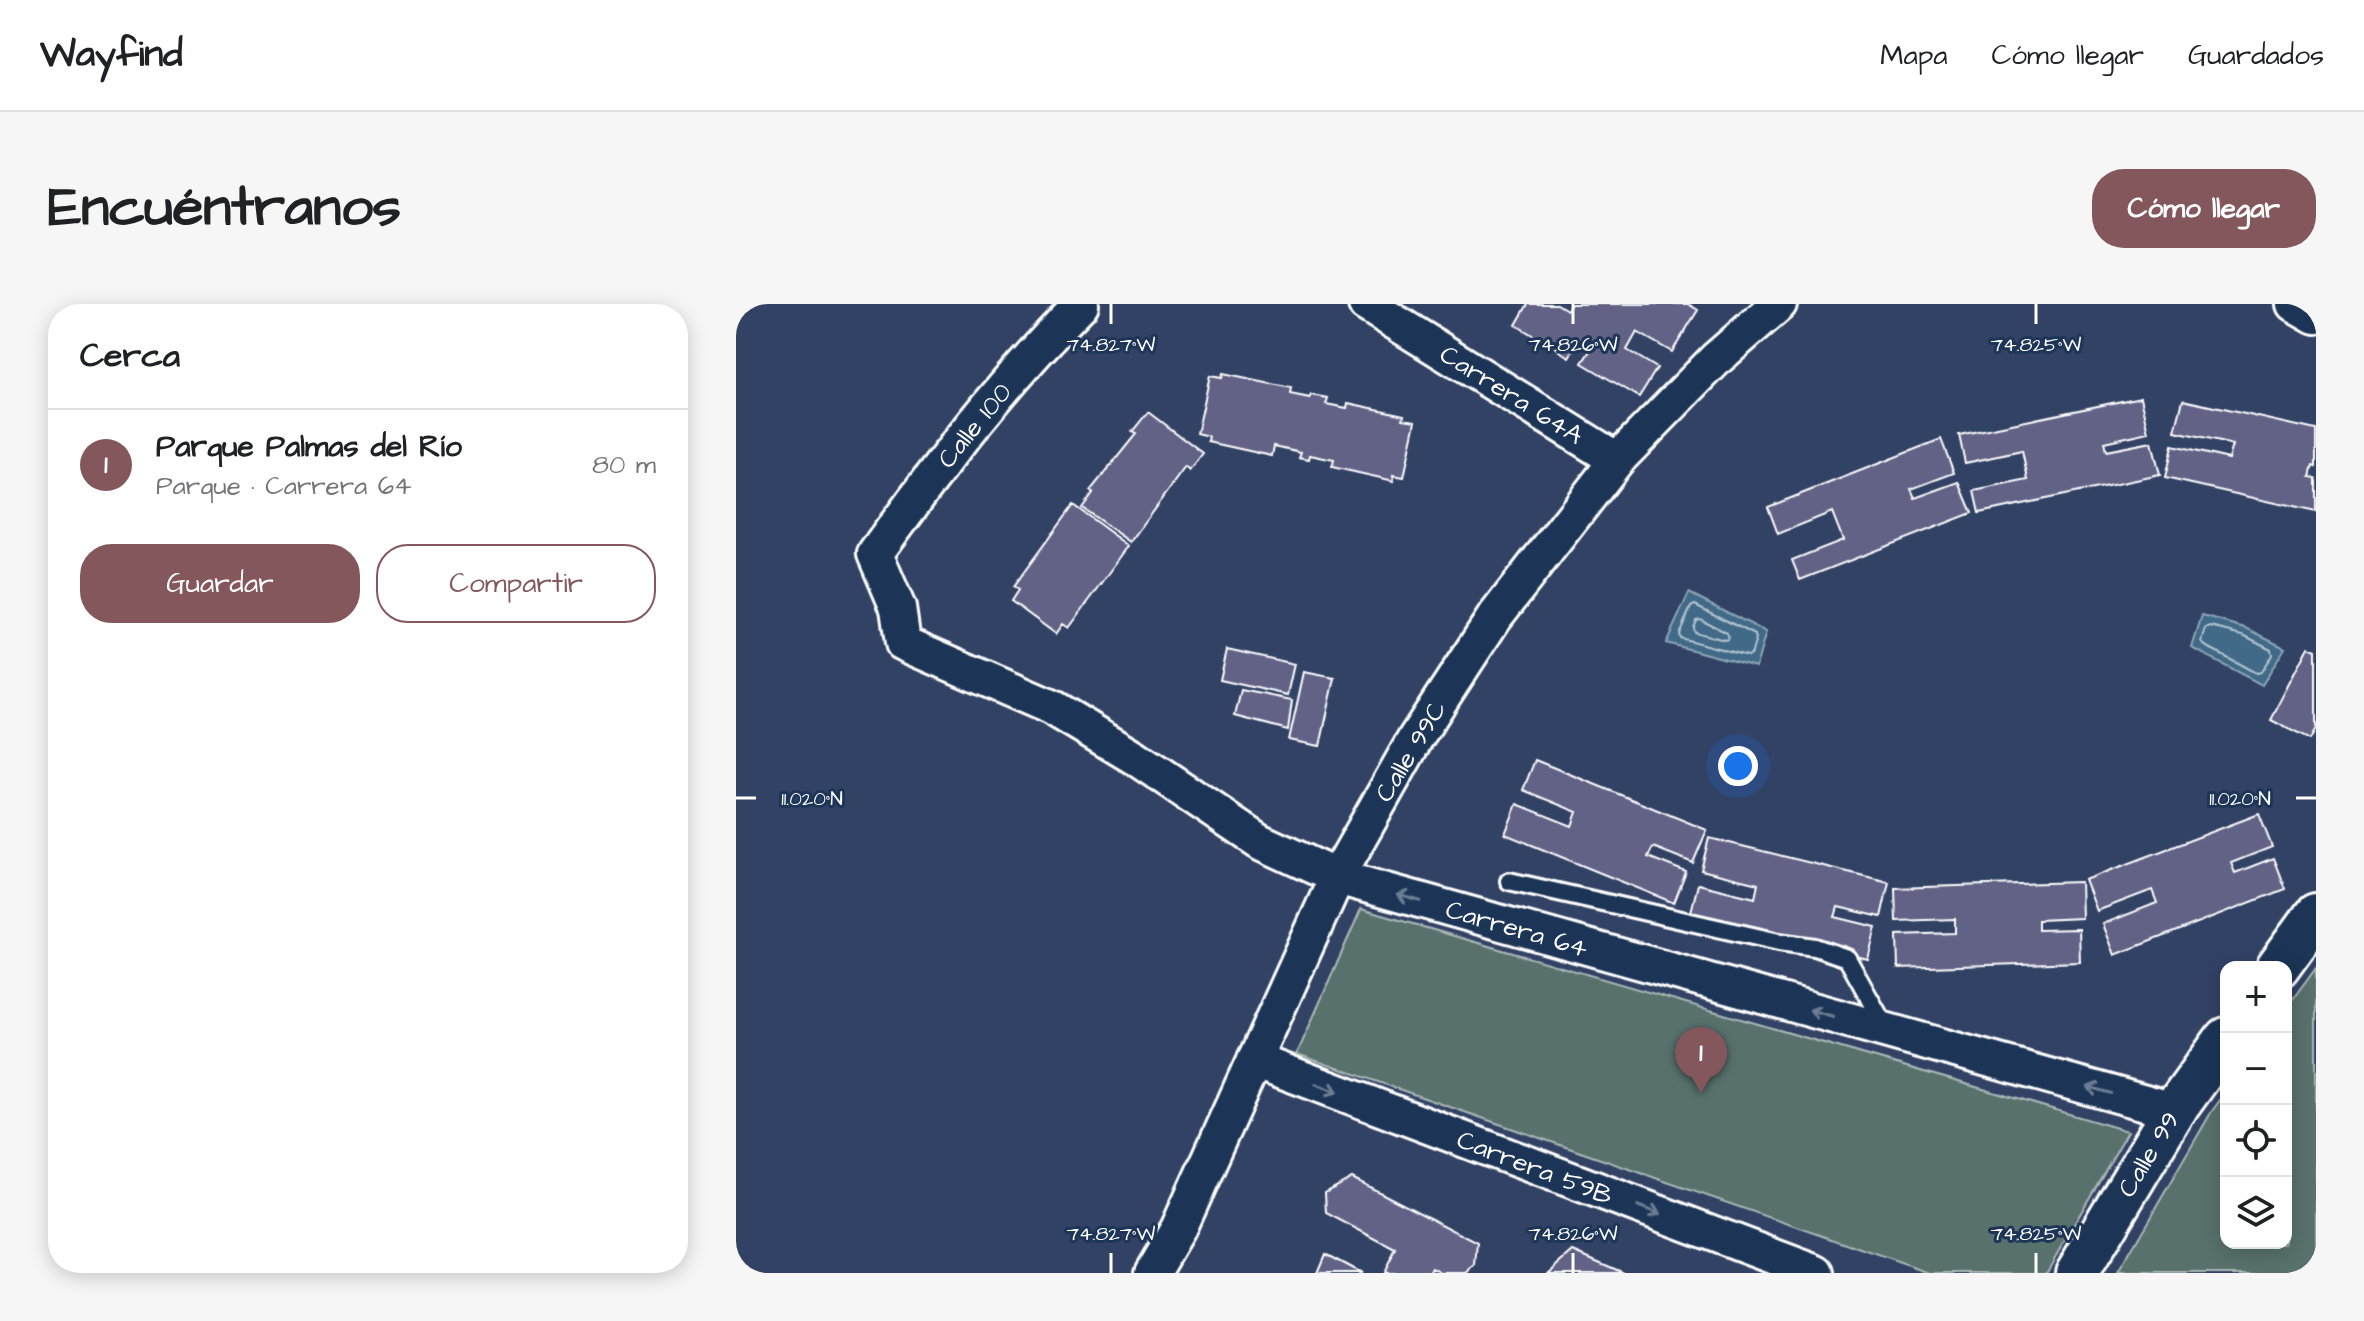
<!DOCTYPE html>
<html lang="es">
<meta charset="utf-8">
<style>
body{margin:0;font-family:"Architects Daughter",sans-serif;background:#f6f6f6;color:#202124}
.controls{position:absolute;right:24px;bottom:24px;display:grid;overflow:hidden;border-radius:16px;box-shadow:0 4px 20px #0003}
.controls button{width:72px;height:72px;display:grid;place-items:center;padding:0;border:0;border-bottom:2px solid #e0e0e0;background:#fff;color:#202124;font:40px sans-serif}
.you{position:absolute;left:1002px;top:462px;width:28px;height:28px;margin:-20px;border:6px solid #fff;border-radius:50%;background:#1a73e8;box-shadow:0 0 0 12px #1a73e833}
.badge{display:grid;place-items:center;width:52px;height:52px;border-radius:50%;background:#84575d;color:#fff;font-size:26px;font-weight:700}
.pin{position:absolute;translate:-50% -66px;filter:drop-shadow(0 2px 4px #0008)}
.pin::after{content:'';position:absolute;top:42px;width:28px;height:24px;background:inherit;clip-path:polygon(0 0,100% 0,50% 100%)}
.list{margin:0;padding:0;list-style:none}
h2{display:flex;justify-content:space-between;align-items:center;height:104px;margin:0;padding:0 32px;font-size:34px}
h2 small{font-size:26px;font-weight:400;color:#757577}
.list li{display:grid;grid-template-columns:52px 1fr auto;gap:24px;align-items:center;box-sizing:border-box;height:112px;padding:0 32px;border-top:2px solid #e0e0e0}
.list b{display:block;font-size:30px;white-space:nowrap}
.list p{margin:0;font-size:26px;white-space:nowrap;color:#757577}
.list em{font-size:26px;font-style:normal;color:#757577}
.actions{display:flex;gap:16px;padding:24px 32px}
.actions a{flex:1;padding:18px 0;border:2px solid #84575d;border-radius:32px;text-align:center;font-size:28px;color:#84575d}
.actions .main{background:#84575d;color:#fff}
.icon{flex:none;width:44px;height:44px;fill:none;stroke:currentColor;stroke-width:2;stroke-linecap:round;stroke-linejoin:round}
.map{position:relative;flex:none;width:1580px;height:969px;overflow:hidden;border-radius:32px}
header{display:flex;align-items:center;gap:48px;box-sizing:border-box;height:112px;padding:0 40px;background:#fff;border-bottom:2px solid #e0e0e0}
header strong{font-size:38px}
nav{display:flex;gap:44px;margin-inline-start:auto;font-size:28px}
.intro{display:flex;align-items:center;justify-content:space-between;box-sizing:border-box;height:192px;padding:0 48px}
h1{margin:0;font-size:56px}
.button{padding:20px 36px;border-radius:32px;background:#84575d;color:#fff;font-size:28px;font-weight:700}
main{display:flex;gap:48px;padding:0 48px}
aside{flex:1;background:#fff;border-radius:32px;box-shadow:0 4px 20px #0003}
.map>svg:first-child{display:block}
.green{fill:#58716d;stroke:#acb8b6;stroke-width:2}
.water{fill:#406a87;stroke:#8ca6b7;stroke-width:2}
.lines{fill:none;stroke-linecap:round;stroke-linejoin:round}
.shore{stroke:#b3c3cf;stroke-width:2}
.building{fill:#626286;stroke:#fff;stroke-width:2}
.service-casing{stroke:#fff;stroke-width:22}
.minor-casing{stroke:#fff;stroke-width:40}
.tertiary-casing{stroke:#fff;stroke-width:48}
.service{stroke:#1d3557;stroke-width:16}
.minor{stroke:#1d3557;stroke-width:34}
.tertiary{stroke:#1d3557;stroke-width:42}
.oneway{stroke:#6c7c92}
.ticks{fill:none;stroke:#fff;stroke-width:3}
.labels{text-anchor:middle;stroke-width:6;stroke-linejoin:round;paint-order:stroke}
.street-label{font-size:26px;fill:#fff;stroke:#1d3557}
.ticks-label{font-size:20px;text-anchor:middle;fill:#fff;stroke:#1d3557;stroke-width:6;stroke-linejoin:round;paint-order:stroke}
</style>
<header>
<strong>Wayfind</strong>
<nav><a>Mapa</a><a>Cómo llegar</a><a>Guardados</a></nav>
</header>
<div class="intro"><h1>Encuéntranos</h1><a class="button">Cómo llegar</a></div>
<main>
<aside>
<h2>Cerca<small></small></h2>
<ul class="list">
<li><span class="badge">1</span><div><b>Parque Palmas del Río</b><p>Parque · Carrera 64</p></div><em>80 m</em></li>
</ul>
<div class="actions"><a class="main">Guardar</a><a>Compartir</a></div>
</aside>
<div class="map">
<svg width="1580" height="969" viewBox="0 0 1580 969">
<rect width="100%" height="100%" fill="#324265"/>
<filter id="ink" filterUnits="userSpaceOnUse"><feTurbulence type="fractalNoise" baseFrequency=".0125" numOctaves="2"/><feDisplacementMap in="SourceGraphic" scale="16" xChannelSelector="R" yChannelSelector="G"/><feConvolveMatrix kernelMatrix="1 2 1 2 8 2 1 2 1" color-interpolation-filters="sRGB"/></filter>
<g filter="url(#ink)">
<!-- green -->
<path class="green" d="M625 605 1392 827 1310 969H1194L561 750Z
M1580 664V969H1382L1476 807 1490 788V939H1550V705Z"/>
<!-- water -->
<path class="water" d="M953 289 1030 328 1020 363 930 339Z
M1466 312 1510 324 1549 343 1526 381 1456 344Z"/>
<g class="lines">
<!-- shore -->
<path class="shore" d="M959 301 1019 331 1020 335 1015 351 1011 352 944 334 943 330 955 303Z
M964 315 991 329 993 334 989 336 958 328 957 323 960 316Z
M1475 323 1507 331 1535 345 1536 350 1525 368 1520 369 1468 341 1466 338 1470 325Z"/>
</g>
<!-- building -->
<path class="building" d="M792 0H821L831 6 835 0H952L962 6 936 48 901 28 891 46 921 64 903 93 846 59 857 42 844 35 833 53 780 21Z
M487 70 555 84 554 90 574 94 575 91 592 94 590 100 611 104 612 99 668 111 667 115 680 117 668 173 657 171 658 177 596 163 598 156 574 151 573 155 563 153 565 148 538 142 536 152 472 138 473 133 461 130 474 72 486 74Z
M1405 93 1413 128 1368 138 1370 147 1416 138 1424 171 1243 209 1238 187 1292 176 1286 147 1229 159 1223 131Z
M1447 96 1580 126V163L1577 162 1574 173 1580 174V208L1429 174 1436 142 1493 155 1497 141 1439 128Z
M412 108 467 150 454 167 450 163 395 238 346 204 357 189 354 187 400 130 396 128Z
M1205 135 1218 169 1175 185 1179 194 1223 178 1236 209 1064 276 1056 256 1107 236 1096 208 1042 230 1032 203Z
M337 201 393 242 333 324 327 320 320 330 275 297 282 286 277 283Z
M1573 343 1580 346V425L1574 436 1535 416Z
M491 345 559 360 552 391 484 376Z
M568 368 599 374 584 442 553 436Z
M505 386 556 396 552 426 499 412Z
M799 456 971 526 957 559 917 543 912 553 950 568 938 599 769 530 781 500 836 522 841 508 787 486Z
M1523 510 1536 543 1495 559 1499 569 1537 554 1549 585 1379 651 1367 620 1421 599 1416 586 1361 607 1349 576Z
M973 534 1153 578 1145 613 1102 603 1099 613 1140 623 1132 655 954 612 962 580 1019 594 1022 580 965 566Z
M1345 578 1346 614 1302 616V626L1343 625 1344 658 1162 664 1161 631 1219 629V615L1160 617 1159 584Z
M616 874 742 939 740 962 731 969H706L697 964 694 969H647L659 945 590 909 589 889Z
M837 947 888 969H812Z
M589 950 625 969H581Z"/>
<g class="lines">
<defs>
<path id="service" d="M773 577 1043 638 1079 643 1111 654 1150 724"/>
<path id="minor" d="M345 0C268 77 203 162 139 250L162 304 167 339 317 404 400 454 523 537 601 573 1438 807
M630 0 881 156
M1559 0 1580 12
M518 756 1081 969
M416 969 442 925 601 573 679 435 758 314 881 156 981 54 1043 0"/>
<path id="tertiary" d="M1542 663 1580 611
M1341 969 1438 807 1490 735"/>
</defs>
<!-- service casing -->
<use href="#service" class="service-casing"/>
<!-- minor casing -->
<use href="#minor" class="minor-casing"/>
<!-- tertiary casing -->
<use href="#tertiary" class="tertiary-casing"/>
<!-- service -->
<use href="#service" class="service"/>
<!-- minor -->
<use href="#minor" class="minor"/>
<!-- tertiary -->
<use href="#tertiary" class="tertiary"/>
</g>
<!-- one-way arrows -->
<defs><path id="oneway-shaft" d="M-6 0H5M1.5-3L5.5 0L1.5 3" fill="none" stroke-width="1.6" stroke-linecap="round" stroke-linejoin="round" transform="scale(2)"/></defs>
<g class="oneway">
<use href="#oneway-shaft" transform="translate(673 594) rotate(-164)"/>
<use href="#oneway-shaft" transform="translate(1085 709) rotate(-164)"/>
<use href="#oneway-shaft" transform="translate(591 784) rotate(21)"/>
<use href="#oneway-shaft" transform="translate(1363 786) rotate(-164)"/>
<use href="#oneway-shaft" transform="translate(913 906) rotate(21)"/>
</g>
</g>
<!-- ticks -->
<path class="ticks" d="M375 0V20M837 0V20M1300 0V20M0 494H20M1560 494H1580M375 949V969M837 949V969M1300 949V969"/>
<g class="labels">
<!-- street labels -->
<g class="street-label">
<text transform="translate(776 90) rotate(32)" y="9">Carrera 64A</text>
<text transform="translate(238 121) rotate(-51)" y="9">Calle 100</text>
<text transform="translate(674 447) rotate(-59)" y="9">Calle 99C</text>
<text transform="translate(781 624) rotate(16)" y="9">Carrera 64</text>
<text transform="translate(1412 850) rotate(-59)" y="9">Calle 99</text>
<text transform="translate(799 863) rotate(21)" y="9">Carrera 59B</text>
</g>
</g>
<g class="ticks-label">
<text x="375" y="47">74.827°W</text>
<text x="837" y="47">74.826°W</text>
<text x="1300" y="47">74.825°W</text>
<text x="76" y="501">11.020°N</text>
<text x="1504" y="501">11.020°N</text>
<text x="375" y="936">74.827°W</text>
<text x="837" y="936">74.826°W</text>
<text x="1300" y="936">74.825°W</text>
</g>
</svg>
<div class="controls">
<button>+</button>
<button>−</button>
<button><svg class="icon" aria-label="locate" viewBox="0 0 24 24"><circle cx="12" cy="12" r="6"/><path d="M12 2v4M12 18v4M2 12h4M18 12h4"/></svg></button>
<button><svg class="icon" aria-label="layers" viewBox="0 0 24 24"><path d="M12 4l9 5-9 5-9-5zM3 14l9 5 9-5"/></svg></button>
</div>
<div class="you"></div>
<div class="pin badge" style="left:965px;top:789px">1</div>
</div>
</main>
